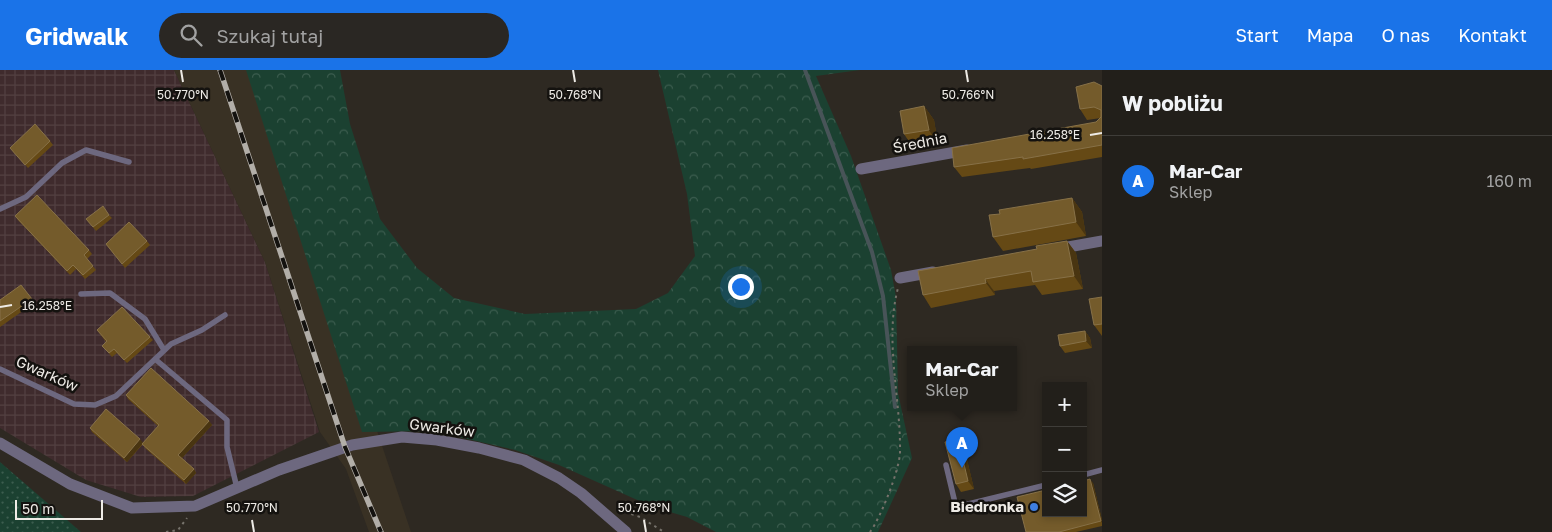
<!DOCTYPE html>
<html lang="pl">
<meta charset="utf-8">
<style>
body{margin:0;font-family:"Golos Text",sans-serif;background:#2a2723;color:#f1f3f6}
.controls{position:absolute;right:15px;bottom:15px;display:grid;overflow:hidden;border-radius:0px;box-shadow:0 2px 8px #0003}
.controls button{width:45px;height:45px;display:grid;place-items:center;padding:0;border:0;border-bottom:1px solid #3f3d39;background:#221f1a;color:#f1f3f6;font:25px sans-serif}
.scale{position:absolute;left:15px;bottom:12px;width:88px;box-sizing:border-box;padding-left:5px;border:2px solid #eeebe6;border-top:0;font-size:14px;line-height:18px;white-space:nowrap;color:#eeebe6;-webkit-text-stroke:4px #14120f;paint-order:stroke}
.you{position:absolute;left:740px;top:216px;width:18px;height:18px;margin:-12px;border:4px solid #fff;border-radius:50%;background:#1a73e8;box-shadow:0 0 0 8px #1a73e833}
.badge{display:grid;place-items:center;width:32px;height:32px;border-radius:50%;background:#1a73e8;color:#fff;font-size:16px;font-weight:700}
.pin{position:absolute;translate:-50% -41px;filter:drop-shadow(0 1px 2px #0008)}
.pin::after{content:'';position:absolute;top:26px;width:18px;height:15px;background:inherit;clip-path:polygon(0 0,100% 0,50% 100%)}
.popup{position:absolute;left:907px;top:276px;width:110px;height:65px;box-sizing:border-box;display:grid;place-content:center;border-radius:0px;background:#221f1a;filter:drop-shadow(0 1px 4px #0005);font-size:16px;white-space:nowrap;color:#a2a2a2}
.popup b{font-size:19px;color:#f1f3f6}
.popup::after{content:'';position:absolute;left:50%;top:100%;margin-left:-10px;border:10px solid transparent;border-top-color:#221f1a}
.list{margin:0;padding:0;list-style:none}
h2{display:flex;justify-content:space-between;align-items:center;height:65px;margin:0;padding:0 20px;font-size:21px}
h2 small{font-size:16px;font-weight:400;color:#a2a2a2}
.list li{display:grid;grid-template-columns:32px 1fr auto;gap:15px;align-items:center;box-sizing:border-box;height:90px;padding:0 20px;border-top:1px solid #3f3d39}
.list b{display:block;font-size:19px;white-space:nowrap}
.list p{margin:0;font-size:16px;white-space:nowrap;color:#a2a2a2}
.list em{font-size:16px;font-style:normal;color:#a2a2a2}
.icon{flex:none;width:28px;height:28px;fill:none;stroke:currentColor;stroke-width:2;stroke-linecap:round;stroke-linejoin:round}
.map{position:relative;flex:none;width:1102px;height:462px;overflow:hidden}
header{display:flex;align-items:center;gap:30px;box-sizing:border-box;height:70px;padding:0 25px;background:#1a73e8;color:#fff}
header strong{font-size:24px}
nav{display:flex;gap:28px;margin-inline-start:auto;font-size:18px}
.search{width:350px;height:45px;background:#2a2723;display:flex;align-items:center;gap:12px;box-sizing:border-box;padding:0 18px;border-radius:28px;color:#a2a2a2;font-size:19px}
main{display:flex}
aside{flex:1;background:#221f1a}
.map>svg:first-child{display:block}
.industrial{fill:url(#industrial-grid)}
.built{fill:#393124}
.grass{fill:url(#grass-dots)}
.forest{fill:url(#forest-crowns)}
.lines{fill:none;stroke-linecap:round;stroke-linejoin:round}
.stream{stroke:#485458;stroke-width:4}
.path{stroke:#76726b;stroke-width:2;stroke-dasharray:2.5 4;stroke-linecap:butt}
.service{stroke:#6d687f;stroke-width:5.5}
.minor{stroke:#6d687f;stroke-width:11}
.rail-casing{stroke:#b2aea8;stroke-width:5.5}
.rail{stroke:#14120f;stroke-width:4;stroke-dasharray:11;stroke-linecap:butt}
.wall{fill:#654915}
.shaded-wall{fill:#493511}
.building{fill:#745b2b;stroke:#877148}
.ticks{fill:none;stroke:#eeebe6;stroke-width:2}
.shop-dot{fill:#3f7fe0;stroke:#14120f;stroke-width:2}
.labels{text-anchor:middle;stroke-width:5;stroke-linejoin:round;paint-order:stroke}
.street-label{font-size:15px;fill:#eeebe6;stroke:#14120f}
.poi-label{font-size:15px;font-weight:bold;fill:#eeebe6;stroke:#14120f;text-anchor:end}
.ticks-label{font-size:12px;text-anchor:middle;fill:#eeebe6;stroke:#14120f;stroke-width:5;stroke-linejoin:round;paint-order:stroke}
</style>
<header>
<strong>Gridwalk</strong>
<div class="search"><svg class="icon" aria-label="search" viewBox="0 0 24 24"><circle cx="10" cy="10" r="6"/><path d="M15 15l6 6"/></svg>Szukaj tutaj</div>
<nav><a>Start</a><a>Mapa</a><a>O nas</a><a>Kontakt</a></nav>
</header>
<main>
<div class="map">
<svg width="1102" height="462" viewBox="0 0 1102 462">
<defs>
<pattern id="industrial-grid" width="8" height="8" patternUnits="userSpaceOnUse" patternTransform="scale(1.25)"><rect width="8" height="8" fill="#3f2b2d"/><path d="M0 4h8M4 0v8" fill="none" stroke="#524041"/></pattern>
<pattern id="grass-dots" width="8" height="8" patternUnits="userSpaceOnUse" patternTransform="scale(1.25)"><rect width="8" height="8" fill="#1b4131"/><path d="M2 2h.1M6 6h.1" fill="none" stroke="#3c5d4f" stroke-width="1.8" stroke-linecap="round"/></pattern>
<pattern id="forest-crowns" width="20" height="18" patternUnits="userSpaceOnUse" patternTransform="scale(1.25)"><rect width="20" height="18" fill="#1b4131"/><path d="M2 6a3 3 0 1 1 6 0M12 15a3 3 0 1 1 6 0" fill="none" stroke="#3c5d4f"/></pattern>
</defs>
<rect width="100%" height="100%" fill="#2e2922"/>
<!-- industrial -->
<path class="industrial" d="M0 0H174L265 192 319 362 193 426 141 427 86 410 0 358Z"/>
<!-- built -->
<path class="built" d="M174 0H256L411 462H369L346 399 320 362 265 192Z"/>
<!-- grass -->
<path class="grass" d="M0 392 81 462H0Z"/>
<!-- forest -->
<path class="forest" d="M246 0H340L350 54 380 149 417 198 454 228 525 244 636 239 668 223 695 186 687 124 658 0H860L816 6 851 86 891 200 896 227 898 323 912 388 878 462H716L687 447 653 437 559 395 515 380 433 361 362 362Z"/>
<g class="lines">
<!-- stream -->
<path class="stream" d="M805 0 872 182 883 226 895 337"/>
<!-- path -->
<path class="path" d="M619 440 640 447 664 462
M166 462 178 460 187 448
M870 462C881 447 899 401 900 383 901 328 884 271 898 218"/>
<!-- service -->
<path class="service" d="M0 139 26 127 62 93 86 80 129 92
M81 224 110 223 145 249 164 280
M155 289 227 350V377L237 418
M0 299 74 334 95 335 116 326 171 274 202 260 225 245
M946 395 956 437 1046 415
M1083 405 1102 400"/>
<!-- minor -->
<path class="minor" d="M861 99 967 80
M1057 179 1102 171
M900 208 933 202
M0 373 70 414 132 438 195 436 279 400 352 375 402 367 437 370 479 378 524 390 559 408 581 423 626 462"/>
<defs>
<path id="rail" d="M220 0 345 377 381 462"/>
</defs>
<!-- rail casing -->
<use href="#rail" class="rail-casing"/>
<!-- rail -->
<use href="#rail" class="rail"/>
</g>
<!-- wall -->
<path class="wall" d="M1102 16V87L1031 99 1030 98 962 107 954 97 1096 52 1101 48 1087 50 1080 39Z
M924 36 934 50 938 74 914 79 904 64Z
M50 71 53 75 28 98 10 78Z
M1072 128 1082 142 1086 166 1003 181 993 167 1000 144Z
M109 145 112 148 96 161 86 149Z
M15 146 89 180 92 184 87 189 96 200 85 209 76 199 70 205 18 150Z
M147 171 150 175 125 198 106 174Z
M1067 171 1076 183 1083 219 1042 225 1035 215 994 221 995 225 931 238 923 225 1037 179Z
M21 215 34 233 0 257V230Z
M1102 227V266L1094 255Z
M97 260 150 267 153 270 127 293 117 283 112 287 105 279 102 276 106 272Z
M1085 261 1090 268 1092 278 1065 283 1060 276Z
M126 325 209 351 212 355 182 388 194 399 196 403 186 414 145 378 143 374 127 392 92 362 90 358 143 373 158 356 128 329Z
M958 369 964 377 974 419 961 422 956 414Z
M1093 413 1102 450V456L1076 462H1026Z"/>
<!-- shaded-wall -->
<path class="shaded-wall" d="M924 36 934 50 938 74 929 60Z
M1072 128 1082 142 1086 166 1076 152Z
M1067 171 1076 183 1083 219 1074 206Z
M985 209 994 221 995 225 986 213Z
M1085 261 1090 268 1092 278 1086 271Z
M209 351 212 355 181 389 178 385Z
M140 369 143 373 127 392 124 388Z
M958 369 964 377 974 419 968 411Z
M194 399 196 403 186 414 184 410Z
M1090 409 1093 413 1102 450V453L1101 451Z"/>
<!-- building -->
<path class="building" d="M1094 12 1102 16V75L1023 89V87L954 97 952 78 1096 52 1101 47V40L1094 37 1080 39 1076 17Z
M924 36 929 60 904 64 900 41Z
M35 54 50 71 25 95 10 78Z
M37 125 89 180 84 185 93 196 83 205 73 195 67 201 15 146Z
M1072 128 1076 152 993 167 989 145 1000 144 999 140Z
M103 136 109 145 93 157 86 149Z
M129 152 147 171 122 194 106 174Z
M1067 171 1074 206 1033 212 1031 201 985 209 986 213 923 225 918 201 1037 179 1036 176Z
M21 215 32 229 0 251V230Z
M1102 227V254L1094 255 1089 229Z
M122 237 150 267 124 290 114 279 109 283 102 276 107 271 97 260Z
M1085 261 1086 271 1060 276 1058 265Z
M151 298 209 351 178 385 194 399 184 410 142 374 159 355 126 325Z
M106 339 140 369 124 388 90 358Z
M958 369 968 411 956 414 945 372Z
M1090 409 1101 451 1059 462H1026L1017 427 1046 420V443H1083V411Z"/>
<!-- ticks -->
<path class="ticks" d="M181 0 183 12M573 0 575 12M966 0 968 12M1090 65 1102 63M0 237 12 235M252 450 254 462M644 450 646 462"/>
<!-- markers -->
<circle class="shop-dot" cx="1034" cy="437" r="5"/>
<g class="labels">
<!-- street labels -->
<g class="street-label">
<text transform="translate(920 73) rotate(-11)" y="5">Średnia</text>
<text transform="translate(47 304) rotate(24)" y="5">Gwarków</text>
<text transform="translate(442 358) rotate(7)" y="5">Gwarków</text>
</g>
<!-- poi labels -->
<g class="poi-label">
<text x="1024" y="442">Biedronka</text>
</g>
</g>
<g class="ticks-label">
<text x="183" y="29">50.770°N</text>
<text x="575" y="29">50.768°N</text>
<text x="968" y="29">50.766°N</text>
<text x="1055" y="69">16.258°E</text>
<text x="47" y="240">16.258°E</text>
<text x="252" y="442">50.770°N</text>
<text x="644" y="442">50.768°N</text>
</g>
</svg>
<div class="controls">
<button>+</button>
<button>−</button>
<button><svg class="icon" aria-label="layers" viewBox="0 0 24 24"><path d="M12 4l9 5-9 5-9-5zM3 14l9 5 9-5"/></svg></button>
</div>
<div class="scale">50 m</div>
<div class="you"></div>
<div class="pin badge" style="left:962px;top:398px">A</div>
<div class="popup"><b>Mar-Car</b>Sklep</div>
</div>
<aside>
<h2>W pobliżu<small></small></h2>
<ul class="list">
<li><span class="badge">A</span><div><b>Mar-Car</b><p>Sklep</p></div><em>160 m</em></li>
</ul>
</aside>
</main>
